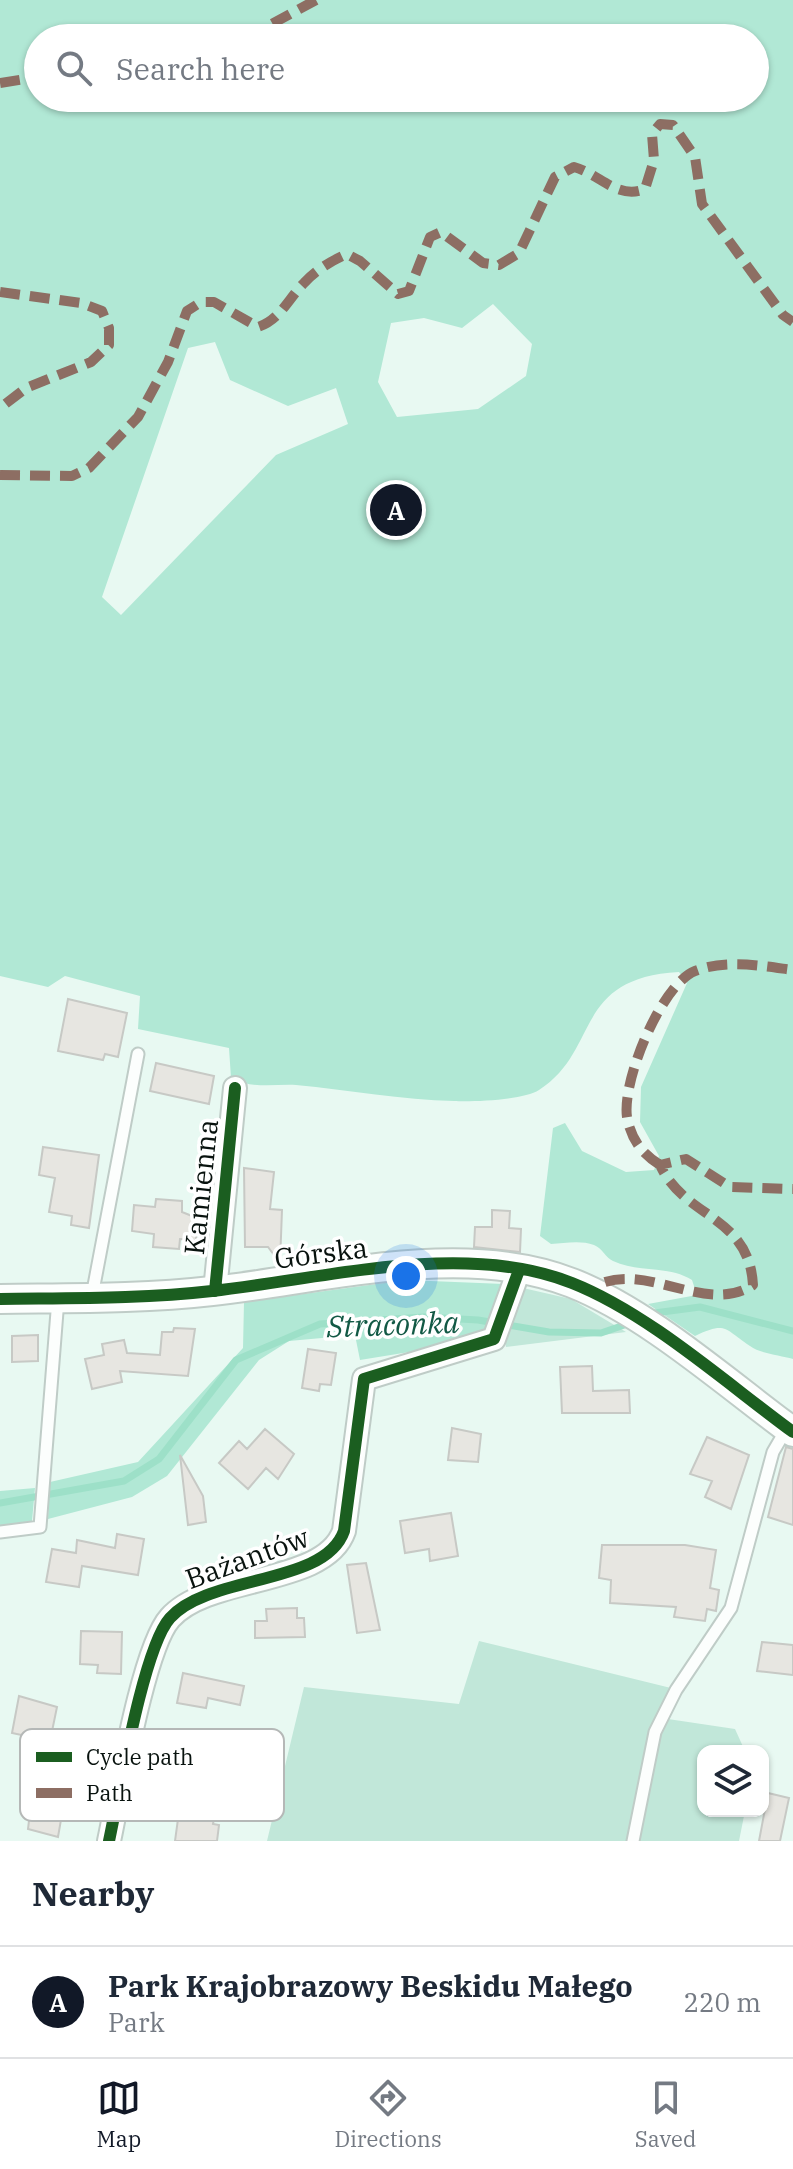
<!DOCTYPE html>
<meta charset="utf-8">
<style>
body{margin:0;font-family:"IBM Plex Serif",serif;background:#f2f2f3;color:#1f2937}
.controls{position:absolute;right:24px;bottom:24px;display:grid;overflow:hidden;border-radius:16px;box-shadow:0 2px 6px #0004}
.controls button{width:72px;height:72px;display:grid;place-items:center;padding:0;border:0;border-bottom:2px solid #e0e1e3;background:#fff;color:#1f2937;font:40px sans-serif}
.you{position:absolute;left:406px;top:1276px;width:28px;height:28px;margin:-20px;border:6px solid #fff;border-radius:50%;background:#1a73e8;box-shadow:0 0 0 12px #1a73e833}
.badge{display:grid;place-items:center;width:52px;height:52px;border-radius:50%;background:#111827;color:#fff;font-size:26px;font-weight:700}
.pin{position:absolute;translate:-50% -50%;border:4px solid #fff;box-shadow:0 2px 8px #0006}
.list{margin:0;padding:0;list-style:none}
h2{display:flex;justify-content:space-between;align-items:center;height:104px;margin:0;padding:0 32px;font-size:34px}
h2 small{font-size:26px;font-weight:400;color:#747a83}
.list li{display:grid;grid-template-columns:52px 1fr auto;gap:24px;align-items:center;box-sizing:border-box;height:112px;padding:0 32px;border-top:2px solid #e0e1e3}
.list b{display:block;font-size:30px;white-space:nowrap}
.list p{margin:0;font-size:26px;white-space:nowrap;color:#747a83}
.list em{font-size:26px;font-style:normal;color:#747a83}
.icon{flex:none;width:44px;height:44px;fill:none;stroke:currentColor;stroke-width:2;stroke-linecap:round;stroke-linejoin:round}
.map{position:relative;flex:none;width:793px;height:1841px;overflow:hidden}
.search{position:absolute;background:#fff;box-shadow:0 2px 6px #0004;left:24px;right:24px;top:24px;height:88px;display:flex;align-items:center;gap:20px;box-sizing:border-box;padding:0 28px;border-radius:44px;color:#747a83;font-size:30px}
.sheet{height:216px;background:#fff}
nav{display:flex;justify-content:space-around;align-items:center;box-sizing:border-box;height:112px;border-top:2px solid #e0e1e3;background:#fff;font-size:22px;color:#747a83}
nav a{display:grid;justify-items:center;gap:4px}
nav .on{color:#111827}
.map>svg:first-child{display:block}
.green{fill:#c1e7d9}
.forest{fill:#b1e8d5;fill-rule:evenodd}
.lines{fill:none;stroke-linecap:round;stroke-linejoin:round}
.stream{stroke:#9de0c8;stroke-width:7}
.building{fill:#e7e6e1;stroke:#c7c9c5;stroke-width:2}
.service-casing{stroke:#bfccc7;stroke-width:15}
.minor-casing{stroke:#bfccc7;stroke-width:26}
.tertiary-casing{stroke:#bfccc7;stroke-width:32}
.service{stroke:#fcfefd;stroke-width:11}
.minor{stroke:#fcfefd;stroke-width:22}
.tertiary{stroke:#fcfefd;stroke-width:28}
.quiet{stroke:#8d6e63;stroke-width:10;stroke-dasharray:20 10;stroke-linecap:butt}
.cycleway-casing{stroke:#fff;stroke-width:17}
.cycleway{stroke:#1b5e20;stroke-width:12}
.labels{text-anchor:middle;stroke-width:7;stroke-linejoin:round;paint-order:stroke}
.street-label{font-size:28px;fill:#08120e;stroke:#fff}
.water-label{font-size:30px;font-style:italic;fill:#125945;stroke:#fff}
.key{fill:#fff;stroke:#b5b8b7;stroke-width:2}
.key-label{font-size:22px;fill:#08120e}
</style>
<div class="map">
<svg width="793" height="1841" viewBox="0 0 793 1841">
<rect width="100%" height="100%" fill="#e8f9f2"/>
<!-- green -->
<path class="green" d="M523 1288 571 1299 626 1332 506 1347 504 1335Z
M479 1641 671 1688 639 1787 627 1841H267L304 1687 459 1704Z
M668 1719 735 1729 745 1751H703V1811H745L739 1841H640L660 1733Z"/>
<!-- forest -->
<path class="forest" d="M0 0H793V1359C780 1355 761 1354 750 1346 724 1329 727 1321 695 1336L648 1304 697 1295 692 1280C668 1265 638 1273 613 1261 606 1258 602 1248 594 1245 581 1240 565 1243 551 1244L540 1236 553 1128 565 1123 582 1151 626 1172 654 1170 659 1156 640 1122 641 1087 687 983 679 972C572 978 601 1050 539 1090 524 1100 473 1102 454 1101 402 1100 349 1090 296 1085 274 1084 251 1089 231 1078L229 1048 138 1029 140 996 65 976 48 987 0 976ZM38 38H755V98H38ZM493 304 532 344 526 376 478 409 397 417 378 382 391 323 424 318 462 328ZM215 342 230 380 288 406 336 388 348 424 276 455 121 615 102 597 188 348Z
M406 1280 504 1284 492 1332 440 1347 360 1360 355 1335 289 1341 259 1360 167 1476 132 1497 48 1519 50 1482 138 1462 243 1348 244 1302Z
M35 1488 32 1521 0 1526V1491Z"/>
<g class="lines">
<!-- stream -->
<path class="stream" d="M647 1314 700 1307 793 1331
M0 1503 124 1481 159 1459 236 1360 320 1324 424 1317 478 1320 549 1332 601 1333 633 1322"/>
</g>
<!-- building -->
<path class="building" d="M68 999 127 1013 118 1057 105 1054 103 1060 58 1051Z
M156 1063 214 1076 209 1104 150 1091Z
M43 1147 99 1155 89 1228 71 1225 72 1216 49 1212 55 1178 39 1175Z
M244 1168 274 1172 270 1209 282 1210 280 1263 268 1247H245Z
M156 1199 182 1201V1212L197 1218 196 1240 180 1239 179 1249 153 1247 154 1234 132 1231 134 1205 155 1207Z
M492 1210 510 1211 509 1228 521 1229 520 1252 474 1247 475 1227H492Z
M174 1328 195 1329 188 1376 120 1371 122 1382 92 1389 85 1359 104 1355 102 1344 124 1340 127 1353 160 1355 162 1332H173Z
M38 1335V1361L12 1362V1336Z
M308 1349 336 1353 331 1385 320 1384 319 1391 302 1388Z
M592 1366 593 1391 629 1390 630 1413H562L560 1367Z
M452 1428 481 1434 478 1462 448 1460Z
M265 1429 294 1454 278 1479 266 1468 248 1489 219 1463 239 1441 247 1449Z
M707 1437 749 1455 731 1509 705 1497 712 1481 690 1474Z
M786 1447 793 1449V1525L768 1517Z
M180 1455 203 1496 206 1522 188 1525Z
M451 1513 458 1556 430 1561 429 1549 405 1553 400 1521Z
M117 1534 144 1539 138 1575 82 1566 79 1587 46 1582 52 1549 76 1553 77 1540 115 1548Z
M602 1545H685L716 1550 710 1588 719 1590 716 1611 707 1609 705 1621 674 1617 676 1607 610 1603 611 1580 599 1578Z
M366 1563 380 1630 357 1633 347 1565Z
M297 1608V1618H304L305 1637 255 1638V1621H267L266 1609Z
M81 1631 122 1632 121 1674 97 1673 98 1665 80 1664Z
M762 1642 793 1645V1675L757 1671Z
M183 1673 244 1686 240 1705 208 1698 206 1708 177 1703Z
M19 1696 57 1707 50 1741 12 1733Z
M34 1779 67 1785 58 1837 28 1829Z
M768 1793 789 1798 780 1841H759Z
M181 1797 217 1803 213 1824 219 1825 217 1841H175Z"/>
<g class="lines">
<defs>
<path id="service" d="M92 1296 138 1054
M0 1532 40 1527 58 1299
M633 1841 655 1732 676 1690 731 1608 773 1452 787 1428"/>
<path id="minor" d="M215 1291 235 1088
M109 1841C119 1795 143 1648 170 1618 209 1574 325 1586 344 1531L364 1379 494 1339 519 1270"/>
<path id="tertiary" d="M0 1299C70 1298 142 1299 212 1291 324 1279 464 1240 572 1283 648 1313 726 1383 793 1432"/>
</defs>
<!-- service casing -->
<use href="#service" class="service-casing"/>
<!-- minor casing -->
<use href="#minor" class="minor-casing"/>
<!-- tertiary casing -->
<use href="#tertiary" class="tertiary-casing"/>
<!-- service -->
<use href="#service" class="service"/>
<!-- minor -->
<use href="#minor" class="minor"/>
<!-- tertiary -->
<use href="#tertiary" class="tertiary"/>
<!-- quiet -->
<path class="quiet" d="M246 38 316 0
M0 83 38 77
M0 292 81 303 102 311 109 328V345L91 362 26 388 0 408
M0 475 72 476 89 468 138 417 168 362 187 311 201 302H214L258 327C280 320 288 299 304 283 316 270 331 261 347 254L360 261 398 294 409 291 430 237 441 232 483 263 499 265 519 253 555 177 574 167C600 174 617 200 645 189L654 160 652 134 660 124 673 125 695 157 702 204 783 315 793 322
M660 1165C643 1154 633 1142 628 1122 618 1088 661 984 695 971 725 959 762 966 793 970
M605 1282C653 1267 709 1314 753 1285 749 1215 685 1219 660 1165L686 1159 730 1187 793 1189"/>
<defs>
<path id="cycleway" d="M215 1291 235 1088
M0 1299C70 1298 142 1299 212 1291 324 1279 464 1240 572 1283 648 1313 726 1383 793 1432
M109 1841C119 1795 143 1648 170 1618 209 1574 325 1586 344 1531L364 1379 494 1339 519 1270"/>
</defs>
<!-- cycleway casing -->
<use href="#cycleway" class="cycleway-casing"/>
<!-- cycleway -->
<use href="#cycleway" class="cycleway"/>
</g>
<g class="labels">
<!-- street labels -->
<g class="street-label">
<text transform="translate(201 1187) rotate(-84)" y="10">Kamienna</text>
<text transform="translate(321 1253) rotate(-7)" y="10">Górska</text>
<text transform="translate(247 1558) rotate(-20)" y="10">Bażantów</text>
</g>
<!-- water labels -->
<g class="water-label">
<text transform="translate(393 1325) rotate(-2)" y="10">Straconka</text>
</g>
</g>
<!-- legend -->
<rect x="20" y="1729" width="264" height="92" rx="12" class="key"/>
<rect x="36" y="1752" width="36" height="10" fill="#1b5e20"/>
<rect x="36" y="1788" width="36" height="10" fill="#8d6e63"/>
<g class="key-label">
<text x="86" y="1765">Cycle path</text>
<text x="86" y="1801">Path</text>
</g>
</svg>
<div class="controls">
<button><svg class="icon" aria-label="layers" viewBox="0 0 24 24"><path d="M12 4l9 5-9 5-9-5zM3 14l9 5 9-5"/></svg></button>
</div>
<div class="you"></div>
<div class="pin badge" style="left:396px;top:510px">A</div>
<div class="search"><svg class="icon" aria-label="search" viewBox="0 0 24 24"><circle cx="10" cy="10" r="6"/><path d="M15 15l6 6"/></svg>Search here</div>
</div>
<section class="sheet">
<h2>Nearby<small></small></h2>
<ul class="list">
<li><span class="badge">A</span><div><b>Park Krajobrazowy Beskidu Małego</b><p>Park</p></div><em>220 m</em></li>
</ul>
</section>
<nav>
<a class="on"><svg class="icon" aria-label="map" viewBox="0 0 24 24"><path d="M3 6l6-2 6 2 6-2v14l-6 2-6-2-6 2zM9 4v14M15 6v14"/></svg>Map</a>
<a><svg class="icon" aria-label="directions" viewBox="0 0 24 24"><path d="M12 3l9 9-9 9-9-9zM9 14v-3h6M13 9l2 2-2 2"/></svg>Directions</a>
<a><svg class="icon" aria-label="saved" viewBox="0 0 24 24"><path d="M7 4h10v16l-5-4-5 4z"/></svg>Saved</a>
</nav>
